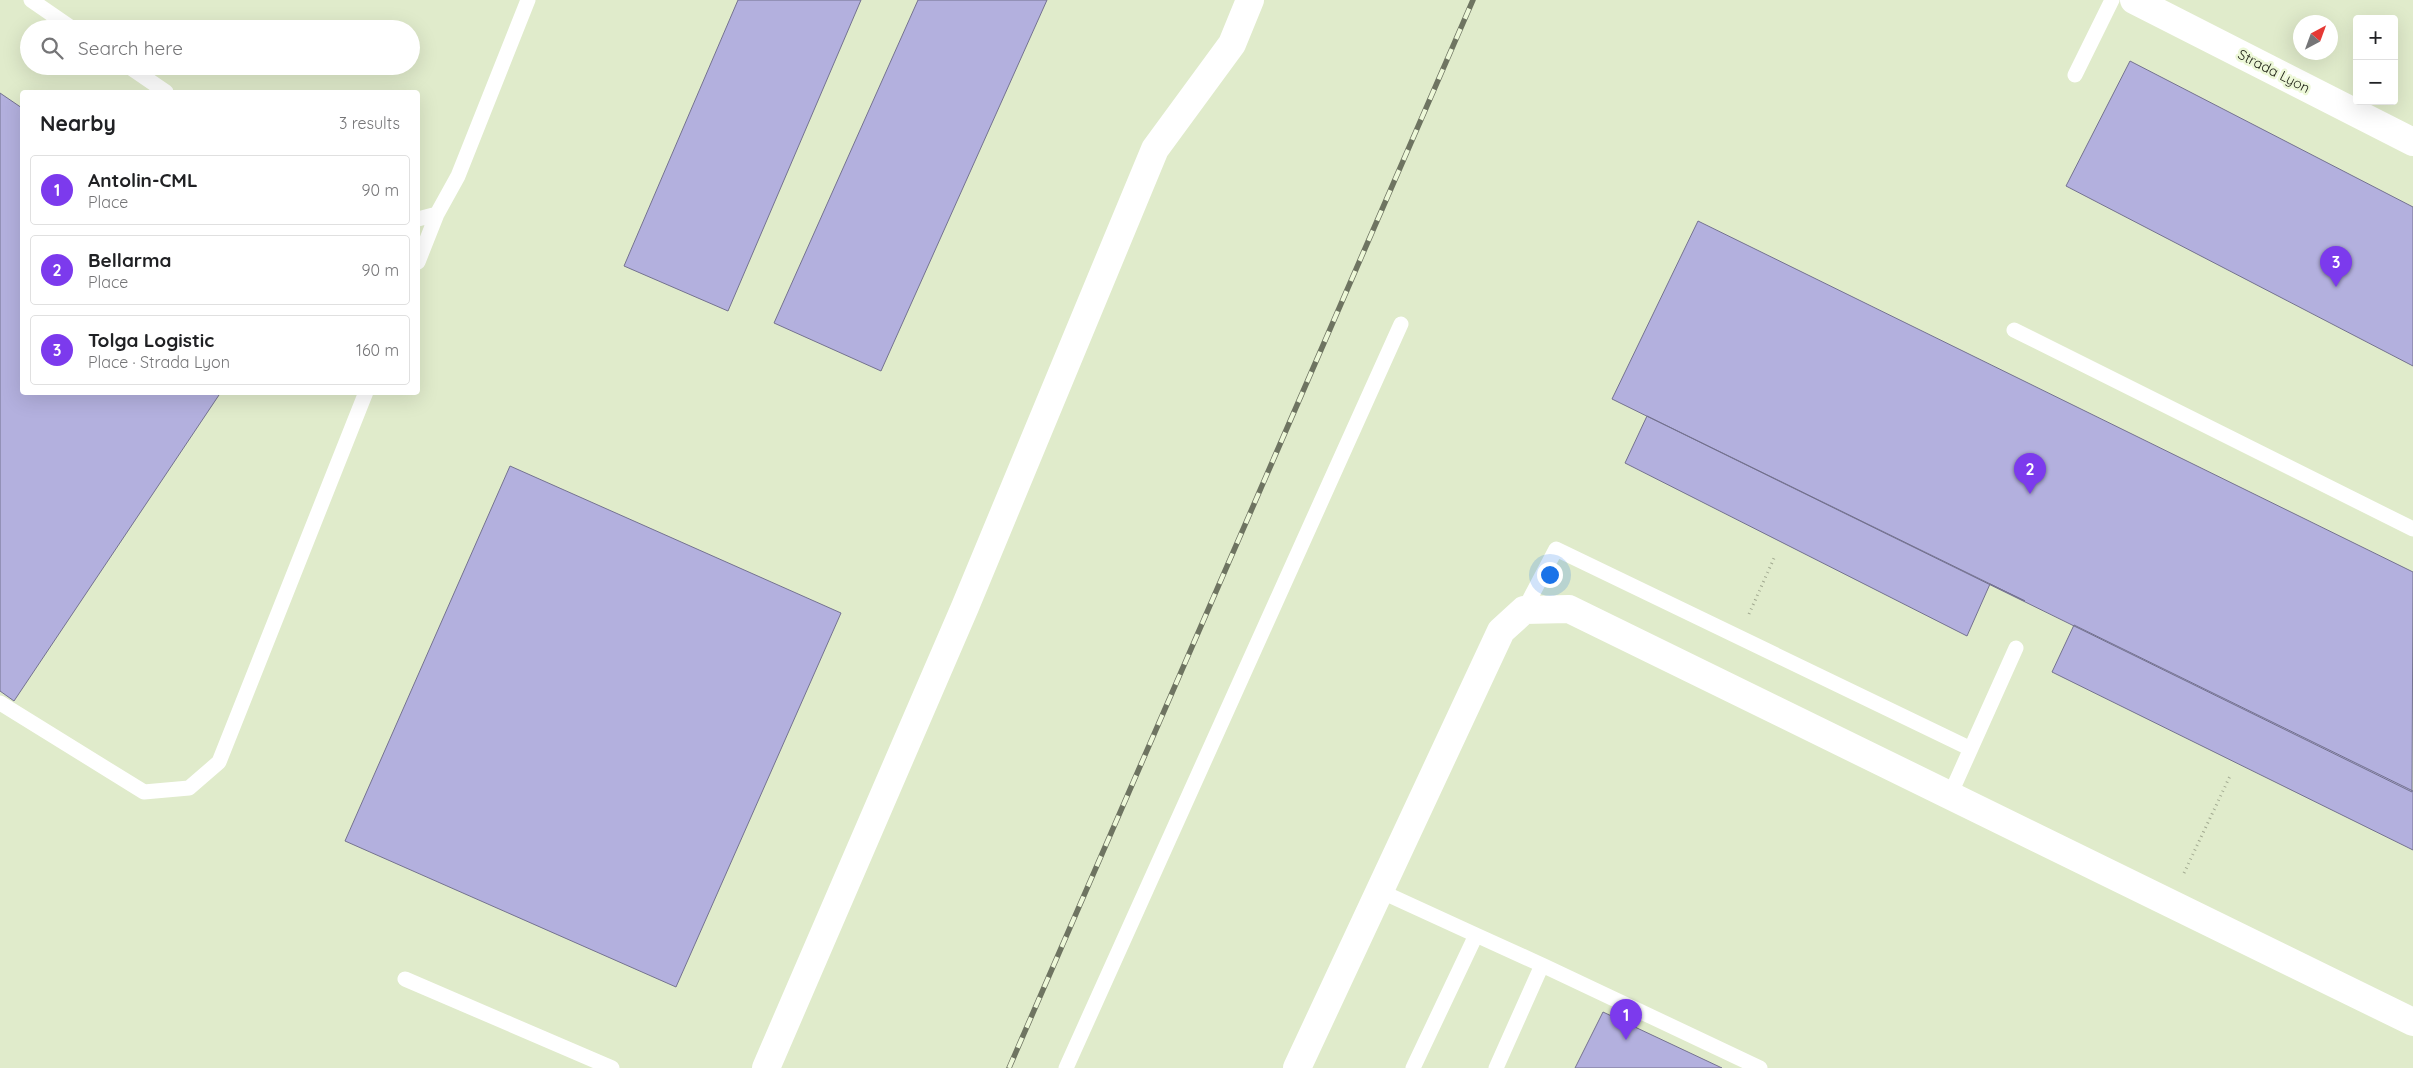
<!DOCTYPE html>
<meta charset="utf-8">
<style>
body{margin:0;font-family:Quicksand,sans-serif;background:#f2f2f2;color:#202124}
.controls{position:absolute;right:15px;top:15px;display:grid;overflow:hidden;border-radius:5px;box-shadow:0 5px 20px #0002}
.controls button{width:45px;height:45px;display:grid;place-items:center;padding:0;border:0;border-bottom:1px solid #e0e0e0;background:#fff;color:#202124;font:25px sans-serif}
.compass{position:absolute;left:2293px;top:15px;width:45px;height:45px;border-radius:50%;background:#fff;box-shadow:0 5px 20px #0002;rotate:41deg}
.you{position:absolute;left:1549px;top:574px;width:18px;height:18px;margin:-12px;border:4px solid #fff;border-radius:50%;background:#1a73e8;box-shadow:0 0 0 8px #1a73e833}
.badge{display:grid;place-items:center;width:32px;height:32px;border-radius:50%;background:#7c3aed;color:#fff;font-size:16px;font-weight:700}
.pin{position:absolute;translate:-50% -41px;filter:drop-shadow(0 1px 2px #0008)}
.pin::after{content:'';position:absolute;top:26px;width:18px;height:15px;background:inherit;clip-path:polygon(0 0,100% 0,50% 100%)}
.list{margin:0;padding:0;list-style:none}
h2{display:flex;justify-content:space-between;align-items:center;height:65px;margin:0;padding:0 20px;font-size:21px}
h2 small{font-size:16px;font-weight:400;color:#757577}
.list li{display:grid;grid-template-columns:32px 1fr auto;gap:15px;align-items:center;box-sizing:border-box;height:70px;margin:0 10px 10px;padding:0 10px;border:1px solid #e0e0e0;border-radius:5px}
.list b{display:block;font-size:19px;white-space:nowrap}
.list p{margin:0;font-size:16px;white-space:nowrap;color:#757577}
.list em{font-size:16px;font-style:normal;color:#757577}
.icon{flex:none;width:28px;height:28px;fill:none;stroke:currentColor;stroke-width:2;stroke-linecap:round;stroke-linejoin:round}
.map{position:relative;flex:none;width:2413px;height:1068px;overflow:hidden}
.search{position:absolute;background:#fff;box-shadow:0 5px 20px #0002;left:20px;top:20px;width:400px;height:55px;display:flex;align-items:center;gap:12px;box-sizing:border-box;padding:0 18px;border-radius:28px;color:#757577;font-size:19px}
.panel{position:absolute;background:#fff;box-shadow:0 5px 20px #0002;left:20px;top:90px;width:400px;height:305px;border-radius:5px}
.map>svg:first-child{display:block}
.building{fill:#b3b0de;stroke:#74728f}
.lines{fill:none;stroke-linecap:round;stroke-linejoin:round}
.path{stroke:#a1a990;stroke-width:3;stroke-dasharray:1 4;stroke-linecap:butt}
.service{stroke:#fff;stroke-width:15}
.minor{stroke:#fff;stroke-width:28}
.rail-casing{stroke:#6e7461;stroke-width:5.5}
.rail{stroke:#edf8d8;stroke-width:4;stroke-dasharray:11;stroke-linecap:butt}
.labels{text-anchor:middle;stroke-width:5;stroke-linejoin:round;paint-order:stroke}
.street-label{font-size:14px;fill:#1c1f14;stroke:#edf8d8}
</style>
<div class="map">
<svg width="2413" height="1068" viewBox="0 0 2413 1068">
<rect width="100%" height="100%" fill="#e0ebcb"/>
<!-- building -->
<path class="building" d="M738 0H861L728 311 624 266Z
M918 0H1047L881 371 774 323Z
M2130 61 2413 207V366L2066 186Z
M0 93 22 108V392H221L14 701 0 691Z
M1698 221 2413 572 2412 792 1612 399Z
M1647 416 2025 601 1990 584 1967 636 1625 463Z
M510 466 841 613 676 987 345 841Z
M2074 625 2413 791V850L2052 672Z
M1603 1012 1722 1068H1575Z"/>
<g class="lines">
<!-- path -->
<path class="path" d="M1749 614 1775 556
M2184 873 2231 774"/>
<!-- service -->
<path class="service" d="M31 0 73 29
M128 66 166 92
M2075 75 2112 0
M418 219 437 214 458 176 528 0
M418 262 437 214
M2014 330 2413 529
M1524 610 1556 549 1969 748
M0 703 144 792 189 788 219 762 366 392
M1950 795 2016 648
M1380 891 1476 935
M405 979 612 1068
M1066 1068 1401 324
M1413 1068 1476 935 1542 965
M1496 1068 1542 965 1760 1068"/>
<!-- minor -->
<path class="minor" d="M2134 0 2413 142
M766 1068 965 607 1155 149 1232 44 1250 0
M1297 1068 1501 631 1524 610 1569 609 2413 1022"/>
<defs>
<path id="rail" d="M1009 1068 1473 0"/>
</defs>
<!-- rail casing -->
<use href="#rail" class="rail-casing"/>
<!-- rail -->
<use href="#rail" class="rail"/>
</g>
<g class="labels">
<!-- street labels -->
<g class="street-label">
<text transform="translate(2274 71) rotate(27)" y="5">Strada Lyon</text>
</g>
</g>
</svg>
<div class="controls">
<button>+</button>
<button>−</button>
</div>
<svg class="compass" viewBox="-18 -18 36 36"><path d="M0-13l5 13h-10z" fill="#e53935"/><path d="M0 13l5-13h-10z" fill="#757577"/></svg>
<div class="you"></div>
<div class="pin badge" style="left:1626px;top:1040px">1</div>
<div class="pin badge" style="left:2030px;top:494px">2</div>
<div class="pin badge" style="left:2336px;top:287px">3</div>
<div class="search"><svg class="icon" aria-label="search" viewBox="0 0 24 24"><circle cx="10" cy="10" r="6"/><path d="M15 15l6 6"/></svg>Search here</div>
<section class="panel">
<h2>Nearby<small>3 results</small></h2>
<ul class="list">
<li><span class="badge">1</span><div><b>Antolin-CML</b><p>Place</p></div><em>90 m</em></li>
<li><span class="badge">2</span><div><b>Bellarma</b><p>Place</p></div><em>90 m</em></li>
<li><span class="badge">3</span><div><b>Tolga Logistic</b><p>Place · Strada Lyon</p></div><em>160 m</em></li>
</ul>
</section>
</div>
